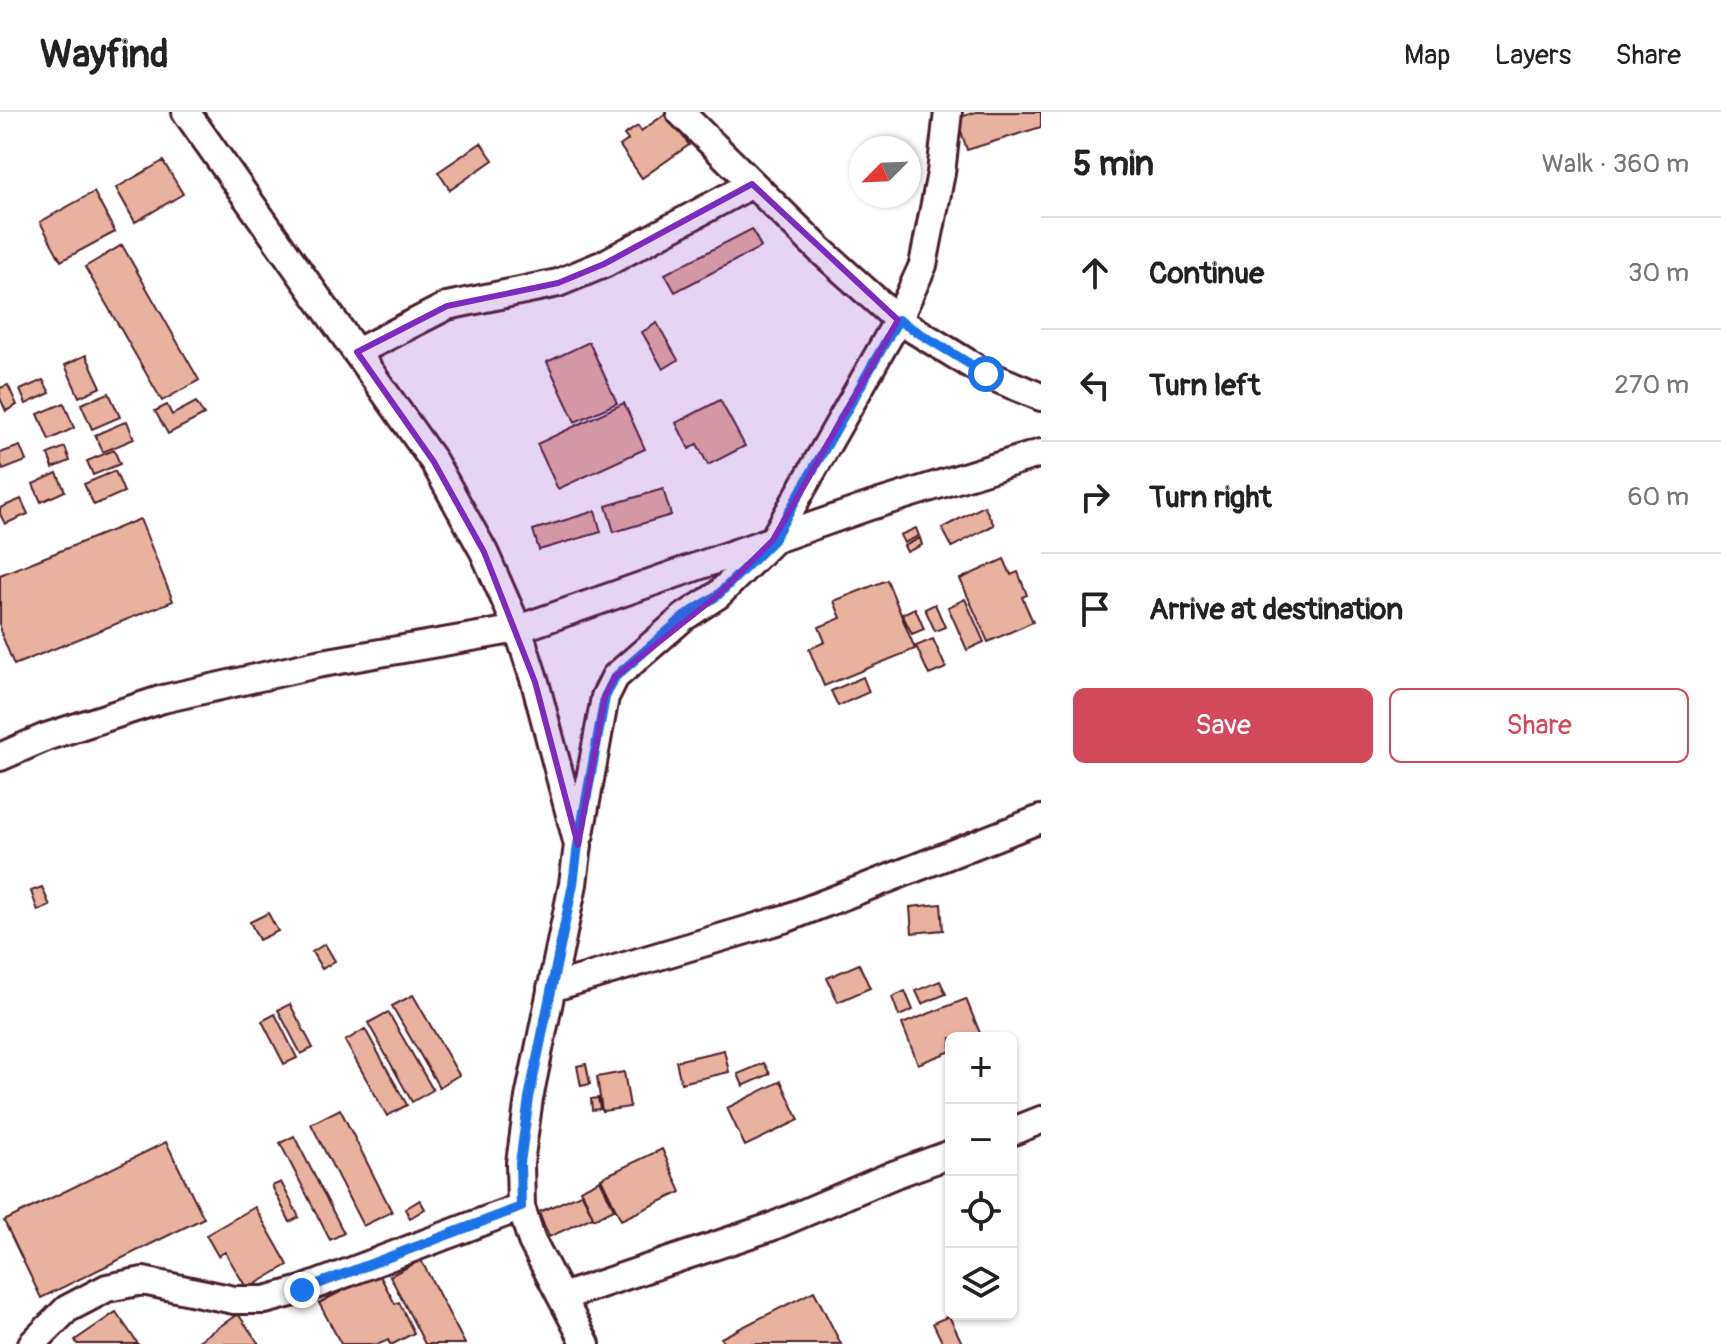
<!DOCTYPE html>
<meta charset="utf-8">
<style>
body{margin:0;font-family:Pangolin,sans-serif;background:#f2f2f2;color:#222}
.controls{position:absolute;right:24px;bottom:24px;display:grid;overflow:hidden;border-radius:12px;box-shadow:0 2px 6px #0004}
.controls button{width:72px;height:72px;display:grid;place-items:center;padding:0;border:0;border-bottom:2px solid #e0e0e0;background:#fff;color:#222;font:40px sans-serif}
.compass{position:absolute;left:849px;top:24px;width:72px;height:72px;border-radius:50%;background:#fff;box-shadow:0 2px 6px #0004;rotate:246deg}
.stop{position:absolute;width:24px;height:24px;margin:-18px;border:6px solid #1a73e8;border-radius:50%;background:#fff}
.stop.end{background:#1a73e8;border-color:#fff;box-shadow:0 2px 8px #0008}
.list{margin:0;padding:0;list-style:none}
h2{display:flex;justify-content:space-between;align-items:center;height:104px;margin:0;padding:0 32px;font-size:34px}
h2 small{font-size:26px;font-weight:400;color:#767676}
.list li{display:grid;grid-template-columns:52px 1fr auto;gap:24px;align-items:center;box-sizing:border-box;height:112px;padding:0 32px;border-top:2px solid #e0e0e0}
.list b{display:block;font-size:30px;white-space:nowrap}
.list em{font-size:26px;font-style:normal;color:#767676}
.actions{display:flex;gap:16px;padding:24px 32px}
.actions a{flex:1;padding:18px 0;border:2px solid #d1495b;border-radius:12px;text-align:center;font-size:28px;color:#d1495b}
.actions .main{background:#d1495b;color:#fff}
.icon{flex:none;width:44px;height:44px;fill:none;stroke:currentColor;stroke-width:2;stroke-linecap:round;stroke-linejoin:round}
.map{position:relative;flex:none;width:1041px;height:1232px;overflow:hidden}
header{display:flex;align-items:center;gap:48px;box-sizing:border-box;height:112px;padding:0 40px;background:#fff;border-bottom:2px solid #e0e0e0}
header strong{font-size:38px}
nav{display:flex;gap:44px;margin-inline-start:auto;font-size:28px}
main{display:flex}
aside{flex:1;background:#fff}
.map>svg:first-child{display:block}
.building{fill:#e9b29f;stroke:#4a1f2b;stroke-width:2}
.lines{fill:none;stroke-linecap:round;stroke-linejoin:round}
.street-casing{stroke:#4a1f2b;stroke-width:32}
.street{stroke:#fff;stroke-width:26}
.route{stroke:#1a73e8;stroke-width:10}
.marked{fill:#7b2cbf;fill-opacity:0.2;stroke:#7b2cbf;stroke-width:6;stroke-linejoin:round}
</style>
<header>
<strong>Wayfind</strong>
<nav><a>Map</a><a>Layers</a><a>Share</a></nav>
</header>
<main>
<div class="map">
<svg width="1041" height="1232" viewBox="0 0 1041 1232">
<rect width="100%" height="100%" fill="#fff"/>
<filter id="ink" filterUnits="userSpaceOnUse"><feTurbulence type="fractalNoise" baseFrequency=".0125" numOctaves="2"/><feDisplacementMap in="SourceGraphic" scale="16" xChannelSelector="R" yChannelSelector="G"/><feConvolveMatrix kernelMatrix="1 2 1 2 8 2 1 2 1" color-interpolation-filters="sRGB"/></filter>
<g filter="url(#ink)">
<!-- building -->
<path class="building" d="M976 0H1041V15L967 38 957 6Z
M667 1 689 33 642 66 620 34 628 28 624 23 638 14 641 19Z
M481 31 493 48 450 78 438 60Z
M163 49 183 82 135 110 116 76Z
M94 80 115 120 61 149 40 110Z
M752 117 761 135 675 180 665 162Z
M122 133 199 268 162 289 85 155Z
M657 211 678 248 663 257 642 220Z
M589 230 617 291 575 310 547 250Z
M86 243 101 275 79 285 65 253Z
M43 268 50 281 26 292 20 278Z
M8 273 17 293 6 299 0 286V276Z
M109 281 120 305 92 317 81 292Z
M720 288 745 334 708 353 697 332 689 337 676 311Z
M196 290 204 303 168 322 155 299 167 293 172 303Z
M64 291 74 316 49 328 38 302Z
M624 291 645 337 558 377 537 332Z
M127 309 134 327 103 340 95 323Z
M20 334 26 349 3 358 0 349V341Z
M65 335 70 349 53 356 48 342Z
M114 338 120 352 93 363 87 349Z
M115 359 124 380 94 393 84 372Z
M57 361 65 379 41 390 33 372Z
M663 377 671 403 614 420 606 394Z
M21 387 28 402 5 412 0 402V396Z
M984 394 994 413 952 435 942 416Z
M595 399 601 420 539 438 533 418Z
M140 407 173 489 14 553 0 518V463Z
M916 416 919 424 904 431 900 423Z
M920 426 922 433 907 440 904 434Z
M1004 447 1011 463 1018 460 1027 483 1022 485 1033 510 988 530 960 467Z
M887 468 915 537 824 574 809 537 825 530 819 515 841 506 834 489Z
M965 487 984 530 967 538 948 495Z
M935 492 945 515 935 519 925 497Z
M915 496 924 517 912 522 902 502Z
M933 527 946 556 929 563 916 534Z
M863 565 869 580 838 594 831 579Z
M42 775 50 794 38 799 31 779Z
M941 792 943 818 912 821 910 795Z
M268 801 278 819 259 828 250 810Z
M325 832 335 849 322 857 312 840Z
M859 852 870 876 838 890 827 866Z
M940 869 946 882 922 892 916 879Z
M905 879 913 898 899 904 892 885Z
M413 883 459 963 439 975 392 894Z
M966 887 982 926H951V939L918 952 902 912Z
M290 892 313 936 301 942 278 898Z
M388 900 433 978 412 990 368 911Z
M275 902 297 946 284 952 262 909Z
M365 917 407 993 387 1004 345 929Z
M724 938 729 960 681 971 676 949Z
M764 951 770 962 743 974 738 962Z
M586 952 590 972 581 974 577 954Z
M624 960 630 995 602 999 597 965Z
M781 969 799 1008 745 1034 727 996Z
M598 986 600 997 592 998 591 987Z
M340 997 392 1100 363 1114 311 1012Z
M294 1024 344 1121 330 1128 280 1031Z
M166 1030 204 1106 41 1186 4 1109Z
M662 1037 681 1080 621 1108 601 1066Z
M600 1068 614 1097 594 1107 580 1078Z
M281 1070 299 1105 290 1110 272 1074Z
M583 1081 593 1105 549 1125 539 1100Z
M420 1088 425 1097 410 1106 405 1097Z
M255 1095 288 1153 247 1177 225 1140 218 1144 206 1123Z
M421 1148 465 1232H425L390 1164Z
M378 1160 395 1192 399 1190 414 1221 393 1232H390L388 1228 379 1232H341L319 1191Z
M814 1179 841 1232H724L721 1226Z
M116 1200 138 1232H77L75 1228Z
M238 1202 259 1232H194Z
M949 1204 962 1231 960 1232H943L933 1211Z"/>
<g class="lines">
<defs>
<path id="street" d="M186 0 434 350 484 440 518 517 535 570 578 733 573 772 529 986 520 1051 521 1095 532 1129 586 1232
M680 0 820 138 898 208 986 262 1041 285
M357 240 447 194 558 171 604 152 752 72
M0 645 46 625 163 587 317 552 518 517 870 394 1041 341
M580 722 605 585 615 565 684 505 718 483 773 428 898 208 923 153 941 61 948 0
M551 876 787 806 1041 707
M1011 1020 1041 1008
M562 1185 771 1115 893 1063 951 1042
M32 1232 67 1197 107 1176 143 1169 234 1188H265L302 1178 521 1095"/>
</defs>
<!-- street casing -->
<use href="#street" class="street-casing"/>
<!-- street -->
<use href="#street" class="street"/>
</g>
</g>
<g class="lines" filter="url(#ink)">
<!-- route -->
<path class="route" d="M302 1178 521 1095 520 1051 529 986 573 772 578 733 605 585 615 565 684 505 718 483 773 428 898 208 986 262"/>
</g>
<!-- marked area -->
<path class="marked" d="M752 72 898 208 773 428 718 483 615 565 605 585 578 733 535 570 484 440 434 350 357 240 447 194 558 171 604 152Z"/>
</svg>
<div class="controls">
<button>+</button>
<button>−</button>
<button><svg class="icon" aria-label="locate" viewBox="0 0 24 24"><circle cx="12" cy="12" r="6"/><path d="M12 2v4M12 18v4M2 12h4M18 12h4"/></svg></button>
<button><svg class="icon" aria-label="layers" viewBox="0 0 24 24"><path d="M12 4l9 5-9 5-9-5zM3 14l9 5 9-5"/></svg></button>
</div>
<svg class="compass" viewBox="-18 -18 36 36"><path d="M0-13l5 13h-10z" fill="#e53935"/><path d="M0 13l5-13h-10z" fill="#767676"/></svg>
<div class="stop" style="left:986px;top:262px"></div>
<div class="stop end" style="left:302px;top:1178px"></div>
</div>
<aside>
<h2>5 min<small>Walk · 360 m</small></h2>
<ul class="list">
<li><svg class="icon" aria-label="ahead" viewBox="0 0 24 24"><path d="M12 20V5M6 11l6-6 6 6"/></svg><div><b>Continue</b></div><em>30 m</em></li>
<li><svg class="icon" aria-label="left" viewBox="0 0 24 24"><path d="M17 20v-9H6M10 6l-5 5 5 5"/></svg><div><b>Turn left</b></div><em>270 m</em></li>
<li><svg class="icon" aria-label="right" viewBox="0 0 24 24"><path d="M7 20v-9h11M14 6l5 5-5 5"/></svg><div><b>Turn right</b></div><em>60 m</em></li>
<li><svg class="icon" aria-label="arrive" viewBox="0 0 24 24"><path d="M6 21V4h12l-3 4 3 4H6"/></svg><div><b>Arrive at destination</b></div></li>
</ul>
<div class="actions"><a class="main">Save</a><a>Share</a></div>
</aside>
</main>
